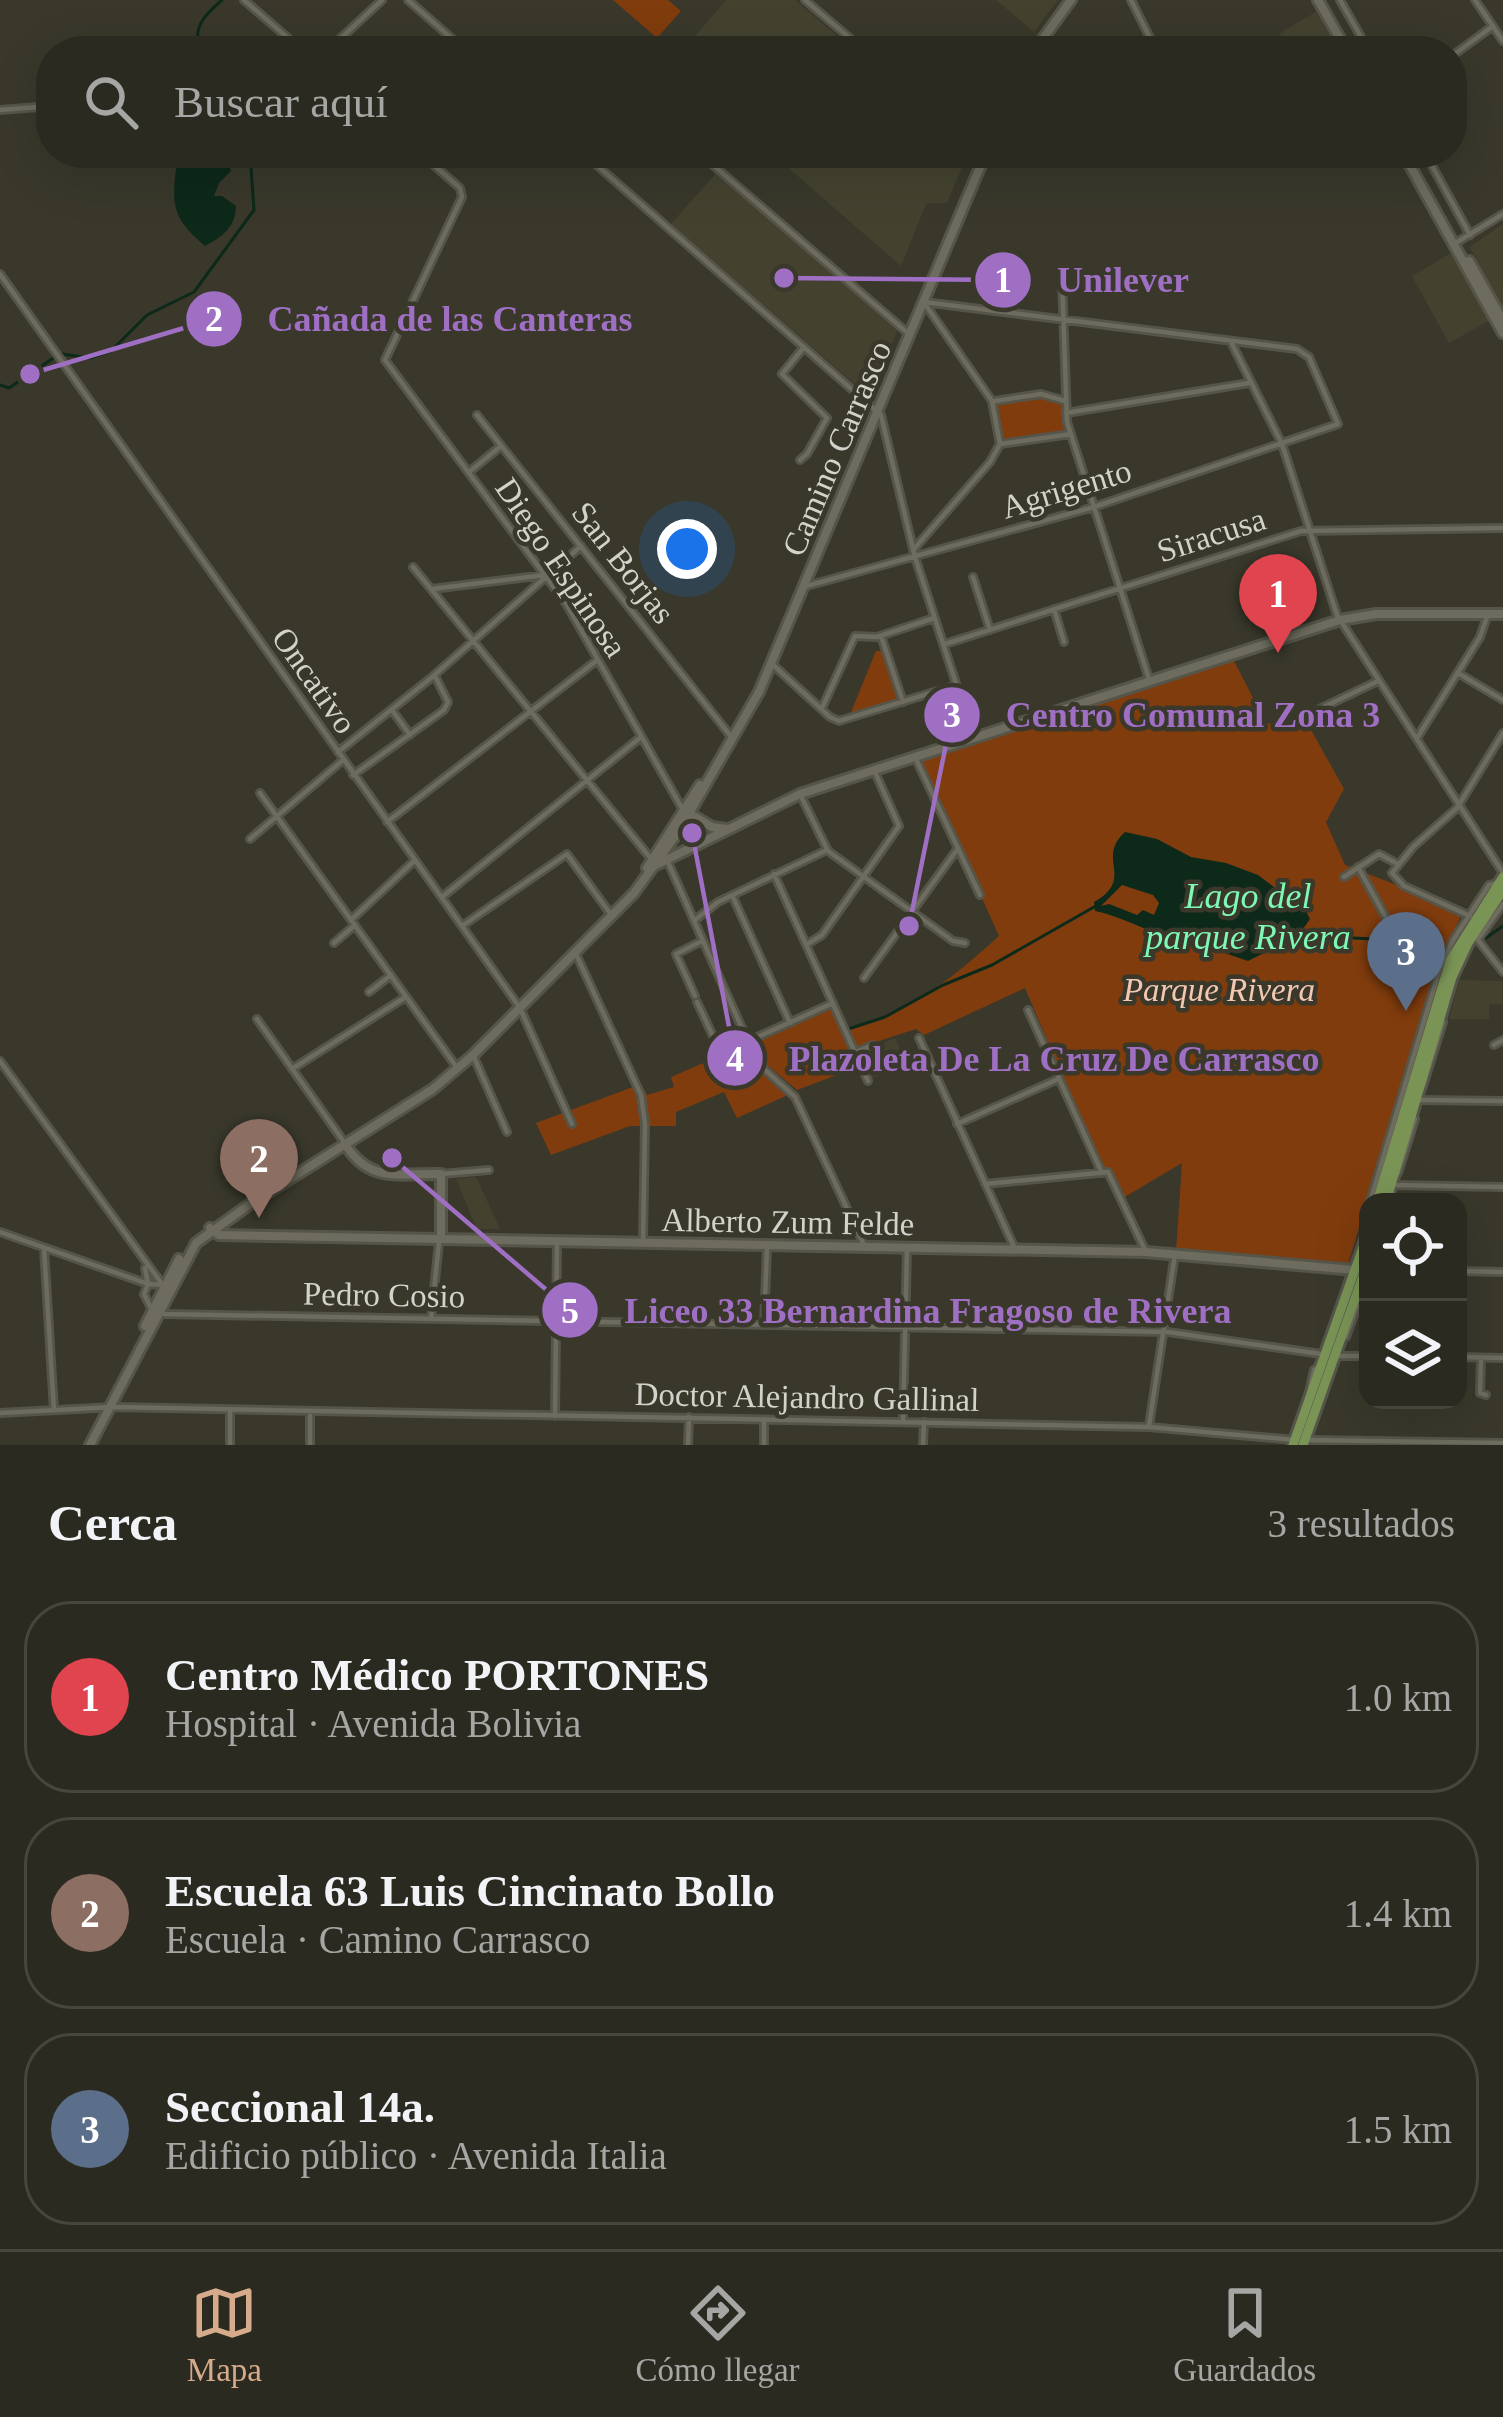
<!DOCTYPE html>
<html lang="es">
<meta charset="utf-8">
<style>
body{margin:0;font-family:"Times New Roman",serif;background:#333229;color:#f1f3f6}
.controls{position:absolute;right:36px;bottom:36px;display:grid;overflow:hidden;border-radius:24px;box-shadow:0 12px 48px #0002}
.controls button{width:108px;height:108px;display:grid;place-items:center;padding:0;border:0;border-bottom:3px solid #47463e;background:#2b2a20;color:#f1f3f6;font:60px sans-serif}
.you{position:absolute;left:687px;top:549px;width:42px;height:42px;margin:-30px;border:9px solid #fff;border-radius:50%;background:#1a73e8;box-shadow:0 0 0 18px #1a73e833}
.badge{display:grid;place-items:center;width:78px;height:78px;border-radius:50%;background:#d6ab8b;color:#fff;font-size:39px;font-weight:700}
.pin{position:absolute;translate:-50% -99px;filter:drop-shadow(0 3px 6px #0008)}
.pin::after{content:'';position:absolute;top:63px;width:42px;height:36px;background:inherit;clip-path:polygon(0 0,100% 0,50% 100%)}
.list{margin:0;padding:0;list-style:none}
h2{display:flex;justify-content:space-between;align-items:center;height:156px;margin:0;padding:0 48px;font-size:51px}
h2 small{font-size:39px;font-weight:400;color:#a6a7a5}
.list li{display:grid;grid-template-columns:78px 1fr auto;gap:36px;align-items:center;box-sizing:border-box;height:192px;margin:0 24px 24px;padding:0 24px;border:3px solid #47463e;border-radius:48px}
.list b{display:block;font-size:45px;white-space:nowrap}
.list p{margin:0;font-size:39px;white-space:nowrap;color:#a6a7a5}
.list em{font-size:39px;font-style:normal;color:#a6a7a5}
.icon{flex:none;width:66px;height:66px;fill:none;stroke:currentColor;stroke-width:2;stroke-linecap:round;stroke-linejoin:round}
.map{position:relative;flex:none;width:1503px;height:1445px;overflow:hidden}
.search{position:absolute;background:#2b2a20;box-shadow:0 12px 48px #0002;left:36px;right:36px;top:36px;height:132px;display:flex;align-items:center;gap:30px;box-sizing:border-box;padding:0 42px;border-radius:48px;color:#a6a7a5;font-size:45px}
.sheet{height:804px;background:#2b2a20}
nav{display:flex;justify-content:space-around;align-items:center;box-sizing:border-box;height:168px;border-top:3px solid #47463e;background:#2b2a20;font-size:33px;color:#a6a7a5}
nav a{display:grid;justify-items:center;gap:6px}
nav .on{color:#d6ab8b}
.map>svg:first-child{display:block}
.built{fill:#44422f}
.green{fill:#803c0d}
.water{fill:#0c291a;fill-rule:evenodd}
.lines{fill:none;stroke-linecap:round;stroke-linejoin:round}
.stream{stroke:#0c291a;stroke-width:3}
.street-casing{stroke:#56554a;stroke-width:10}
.secondary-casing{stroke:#56554a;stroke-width:14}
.primary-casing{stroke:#56554a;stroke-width:15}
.street{stroke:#6d6c5e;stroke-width:4.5}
.secondary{stroke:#6d6c5e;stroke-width:8}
.primary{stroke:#7a9456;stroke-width:9}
.labels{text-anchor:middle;stroke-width:9;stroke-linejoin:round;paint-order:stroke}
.street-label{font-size:33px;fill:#d4d3cb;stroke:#39382b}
.park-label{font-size:33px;font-style:italic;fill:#f3c8b2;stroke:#39382b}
.water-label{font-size:36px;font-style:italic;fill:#7ef8b5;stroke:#39382b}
.leader{fill:none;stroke:#9f6fc4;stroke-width:4.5}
.callout-dot{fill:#9f6fc4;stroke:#39382b;stroke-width:4.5}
.mark-label{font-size:36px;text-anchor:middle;font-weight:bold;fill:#fff}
.callout-label{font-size:36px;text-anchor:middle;font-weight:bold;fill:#9f6fc4;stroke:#39382b;stroke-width:9;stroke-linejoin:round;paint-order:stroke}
</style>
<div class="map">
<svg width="1503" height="1445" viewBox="0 0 1503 1445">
<rect width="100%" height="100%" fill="#39382b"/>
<!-- built -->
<path class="built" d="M726 0H795L855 51H682Z
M996 0H1058L1034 32Z
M1316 12 1339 51H1263L1283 31Z
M771 153H968L947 203 926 204 901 266Z
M716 173 897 331 871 398 671 224Z
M1503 224V310L1470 247Z
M1453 252 1492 319 1449 343 1412 276Z
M1459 980 1502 981 1503 1004H1489V1019H1449Z
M895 1038 907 1064 869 1080 857 1055Z
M476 1177 479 1183 500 1229H477L456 1179Z"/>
<!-- green -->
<path class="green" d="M613 0H668L681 11 657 38Z
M1043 395 1063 401 1067 431 1003 442 997 405Z
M876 651H884L900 699 849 717Z
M1233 659 1266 723 1310 728 1344 789 1326 822 1345 865 1456 908 1462 914 1432 978 1348 1265 1176 1252 1182 1163 1123 1198 1111 1170 1103 1171 1025 988 924 1035 916 1029 855 1049 847 1030C912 1011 949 981 999 936L919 758Z
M832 1008 858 1067 797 1090 767 1065 754 1042Z
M745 1045 765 1076 790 1094 737 1118 724 1092 676 1112V1126H630L551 1155 536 1123 641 1084 647 1095 674 1087 671 1077Z"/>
<!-- water -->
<path class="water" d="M192 153 204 157 225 153 231 171 219 183 214 196H222L236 206C236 227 222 237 205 246 168 215 172 201 178 154Z
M1125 832 1157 839 1191 857 1226 863 1258 875 1306 911 1310 919 1298 936 1248 961 1222 952 1215 945C1184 952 1128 917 1095 911L1094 902C1136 878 1095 859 1125 832ZM1122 885 1153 895 1159 903 1154 915 1143 910 1137 915 1109 904 1101 906Z"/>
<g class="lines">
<!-- stream -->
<path class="stream" d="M200 51C192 28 204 15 222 0
M62 354 90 358 111 351 147 315 194 292 254 210 250 153
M0 385 9 388 55 357
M1298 936H1321
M1333 937 1374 939
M1486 938 1503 926
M1381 939 1414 936
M848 1029 885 1017 943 985 992 965 1094 907"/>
<defs>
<path id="street" d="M244 0 303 51
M408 0 466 51
M805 0 865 51
M1131 0 1154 46
M1340 0 1369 51
M1475 0 1503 41
M327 51 382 0
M1452 56 1493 26
M0 110 51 106
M420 153 460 188 462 197 385 360 567 605 683 810
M583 153 881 415 915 557 974 739
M699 153 910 335
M1425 153 1470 235
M1454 244 1503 214
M0 274 520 1008 572 1124
M1062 278 1067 422 1149 679
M1231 342 1282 444 1337 615 1503 873
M995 401 1041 394 1065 401
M1066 413 1249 383
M477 415 733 739
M1000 444 1071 434
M800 460 807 454 827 418 782 374 804 347
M469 472 501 446
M913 550 990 462 1000 444 992 401 925 304
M413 567 652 860
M973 577 990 630
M803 587 1094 507 1338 424 1309 357 1297 349 924 302
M432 589 545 575
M1054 609 1064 642
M881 636 903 702
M945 644 1301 531 1503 528
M771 663 830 717 839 721 954 686
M1458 673 1503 700
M822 708 855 636 877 637 934 618
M392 710 410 735
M1311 713 1378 681
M1417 738 1480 637 1488 614
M338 752 431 678 581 546
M915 757 980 895
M353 775 444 710 448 702 435 676
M260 793 458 1069
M800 794 828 851 953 941 965 943
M387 822 596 661
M250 839 343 760
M667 860 745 1035 764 1069 795 1097 865 1247
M1358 867 1385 916
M774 874 868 1081
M1344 877 1379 854 1398 864
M442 897 641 737
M733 897 790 1023
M1470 916 1404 886 1392 873 1413 847 1457 808 1503 733
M351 920 415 860
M695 920 718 902 827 850
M462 926 567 854 612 916
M1474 935 1503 972
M1479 938 1503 904
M334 943 355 925
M809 943 822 935 899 826 874 770
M576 954 641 1095 645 1124 643 1242
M864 978 956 851
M369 992 391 975
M695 996 676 954 702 941
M697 1002 720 1051
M1028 1010 1102 1173
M257 1019 344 1142
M919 1038 1015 1249
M1494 1045 1503 1040
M856 1052 873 1045
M473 1055 507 1132
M711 1058 833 1003
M0 1061 162 1284
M292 1069 404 998
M1423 1086 1443 1022 1440 1018
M1419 1100 1503 1101
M957 1124 1056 1080
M1398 1173 1415 1119 1413 1116
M441 1174 489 1170
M985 1184 1108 1172 1145 1250
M1391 1185 1503 1187
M1370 1202 1439 971 1452 942 1489 885 1497 883
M0 1232 148 1284 145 1268
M44 1248 54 1410
M1458 1271 1503 1272
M164 1285 148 1284 144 1294 151 1308 164 1314 1168 1332 1321 1354
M431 1319 439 1242
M764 1325 767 1247
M1346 1337 1362 1292
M1338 1356H1368
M1458 1357 1503 1358
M1481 1358 1480 1393 1486 1395
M1309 1393 1314 1370 1319 1367
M0 1413 114 1407 1149 1427 1295 1440
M555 1416 557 1242
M903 1421 907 1247
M1149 1426 1175 1254
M1307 1440 1503 1443
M230 1445V1410
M310 1445V1411
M688 1445 689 1417
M764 1445V1421
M923 1445 924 1422"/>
<path id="secondary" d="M1318 0 1347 51
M1034 51 1071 0
M1403 153 1503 333
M1469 261 1503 321
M685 811 712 827 726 829
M656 865 800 794 1340 620 1376 614H1503
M647 868 700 785
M345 1144C370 1184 399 1173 441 1174V1239
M210 1228 219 1235 1146 1252 1355 1270
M145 1326 179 1259
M90 1445 196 1243 250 1204 433 1089 473 1055 634 893 679 831 759 692 986 153"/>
<path id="primary" d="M1377 1202 1450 961 1503 877
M1386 1202 1452 977 1468 943 1503 890
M1293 1445 1368 1233
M1303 1445 1368 1262"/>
</defs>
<!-- street casing -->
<use href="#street" class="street-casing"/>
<!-- secondary casing -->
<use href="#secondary" class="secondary-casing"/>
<!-- primary casing -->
<use href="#primary" class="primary-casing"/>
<!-- street -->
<use href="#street" class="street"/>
<!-- secondary -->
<use href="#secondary" class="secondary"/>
<!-- primary -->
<use href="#primary" class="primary"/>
</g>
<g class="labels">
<!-- street labels -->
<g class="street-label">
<text transform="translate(836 448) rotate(-67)" y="12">Camino Carrasco</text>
<text transform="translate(1066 488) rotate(-17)" y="12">Agrigento</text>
<text transform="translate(1211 534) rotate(-18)" y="12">Siracusa</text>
<text transform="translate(624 562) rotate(52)" y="12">San Borjas</text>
<text transform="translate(562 567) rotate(56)" y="12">Diego Espinosa</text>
<text transform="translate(315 680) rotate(55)" y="12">Oncativo</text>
<text transform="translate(788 1221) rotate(1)" y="12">Alberto Zum Felde</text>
<text transform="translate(384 1294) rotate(1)" y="12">Pedro Cosio</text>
<text transform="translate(807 1396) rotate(1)" y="12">Doctor Alejandro Gallinal</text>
</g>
<!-- park labels -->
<g class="park-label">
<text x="1219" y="1001">Parque Rivera</text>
</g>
<!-- water labels -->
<g class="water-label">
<text x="1248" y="908">Lago del<tspan x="1248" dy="41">parque Rivera</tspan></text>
</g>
</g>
<!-- callouts -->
<path class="leader" d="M784 278L1003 280M30 374L214 319M909 926L952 715M692 833L735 1058M392 1158L570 1310"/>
<g class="callout-dot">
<circle cx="784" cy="278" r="12"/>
<circle cx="30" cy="374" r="12"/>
<circle cx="909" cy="926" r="12"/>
<circle cx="692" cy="833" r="12"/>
<circle cx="392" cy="1158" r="12"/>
<circle cx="1003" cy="280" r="30"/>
<circle cx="214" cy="319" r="30"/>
<circle cx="952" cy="715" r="30"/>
<circle cx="735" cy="1058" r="30"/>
<circle cx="570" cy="1310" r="30"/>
</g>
<g class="mark-label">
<text x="1003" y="292">1</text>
<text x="214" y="331">2</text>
<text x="952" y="727">3</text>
<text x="735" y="1071">4</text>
<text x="570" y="1323">5</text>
</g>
<g class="callout-label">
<text x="1123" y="292">Unilever</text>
<text x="450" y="331">Cañada de las Canteras</text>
<text x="1193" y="727">Centro Comunal Zona 3</text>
<text x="1054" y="1071">Plazoleta De La Cruz De Carrasco</text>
<text x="928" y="1323">Liceo 33 Bernardina Fragoso de Rivera</text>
</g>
</svg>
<div class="controls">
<button><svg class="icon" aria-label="locate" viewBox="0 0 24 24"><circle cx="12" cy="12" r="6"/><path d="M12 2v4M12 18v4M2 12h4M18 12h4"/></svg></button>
<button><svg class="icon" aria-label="layers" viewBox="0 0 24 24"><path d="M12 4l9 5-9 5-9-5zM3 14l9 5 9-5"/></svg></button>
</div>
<div class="you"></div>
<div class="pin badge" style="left:1278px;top:653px;background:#e0444e">1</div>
<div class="pin badge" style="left:259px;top:1218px;background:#8d6e63">2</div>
<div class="pin badge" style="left:1406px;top:1011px;background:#5c6f8a">3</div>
<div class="search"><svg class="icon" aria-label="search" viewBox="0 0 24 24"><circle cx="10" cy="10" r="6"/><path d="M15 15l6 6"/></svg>Buscar aquí</div>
</div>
<section class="sheet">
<h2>Cerca<small>3 resultados</small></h2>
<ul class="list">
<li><span class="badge" style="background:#e0444e">1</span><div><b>Centro Médico PORTONES</b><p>Hospital · Avenida Bolivia</p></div><em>1.0 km</em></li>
<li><span class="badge" style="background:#8d6e63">2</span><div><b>Escuela 63 Luis Cincinato Bollo</b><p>Escuela · Camino Carrasco</p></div><em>1.4 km</em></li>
<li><span class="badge" style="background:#5c6f8a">3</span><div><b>Seccional 14a.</b><p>Edificio público · Avenida Italia</p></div><em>1.5 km</em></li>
</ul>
</section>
<nav>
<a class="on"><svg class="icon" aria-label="map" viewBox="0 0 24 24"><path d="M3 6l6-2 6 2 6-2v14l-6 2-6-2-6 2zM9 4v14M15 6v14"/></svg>Mapa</a>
<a><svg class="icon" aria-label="directions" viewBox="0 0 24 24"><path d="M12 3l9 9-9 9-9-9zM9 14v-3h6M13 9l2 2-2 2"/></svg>Cómo llegar</a>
<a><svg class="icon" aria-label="saved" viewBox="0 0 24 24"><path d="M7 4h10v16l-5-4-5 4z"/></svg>Guardados</a>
</nav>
